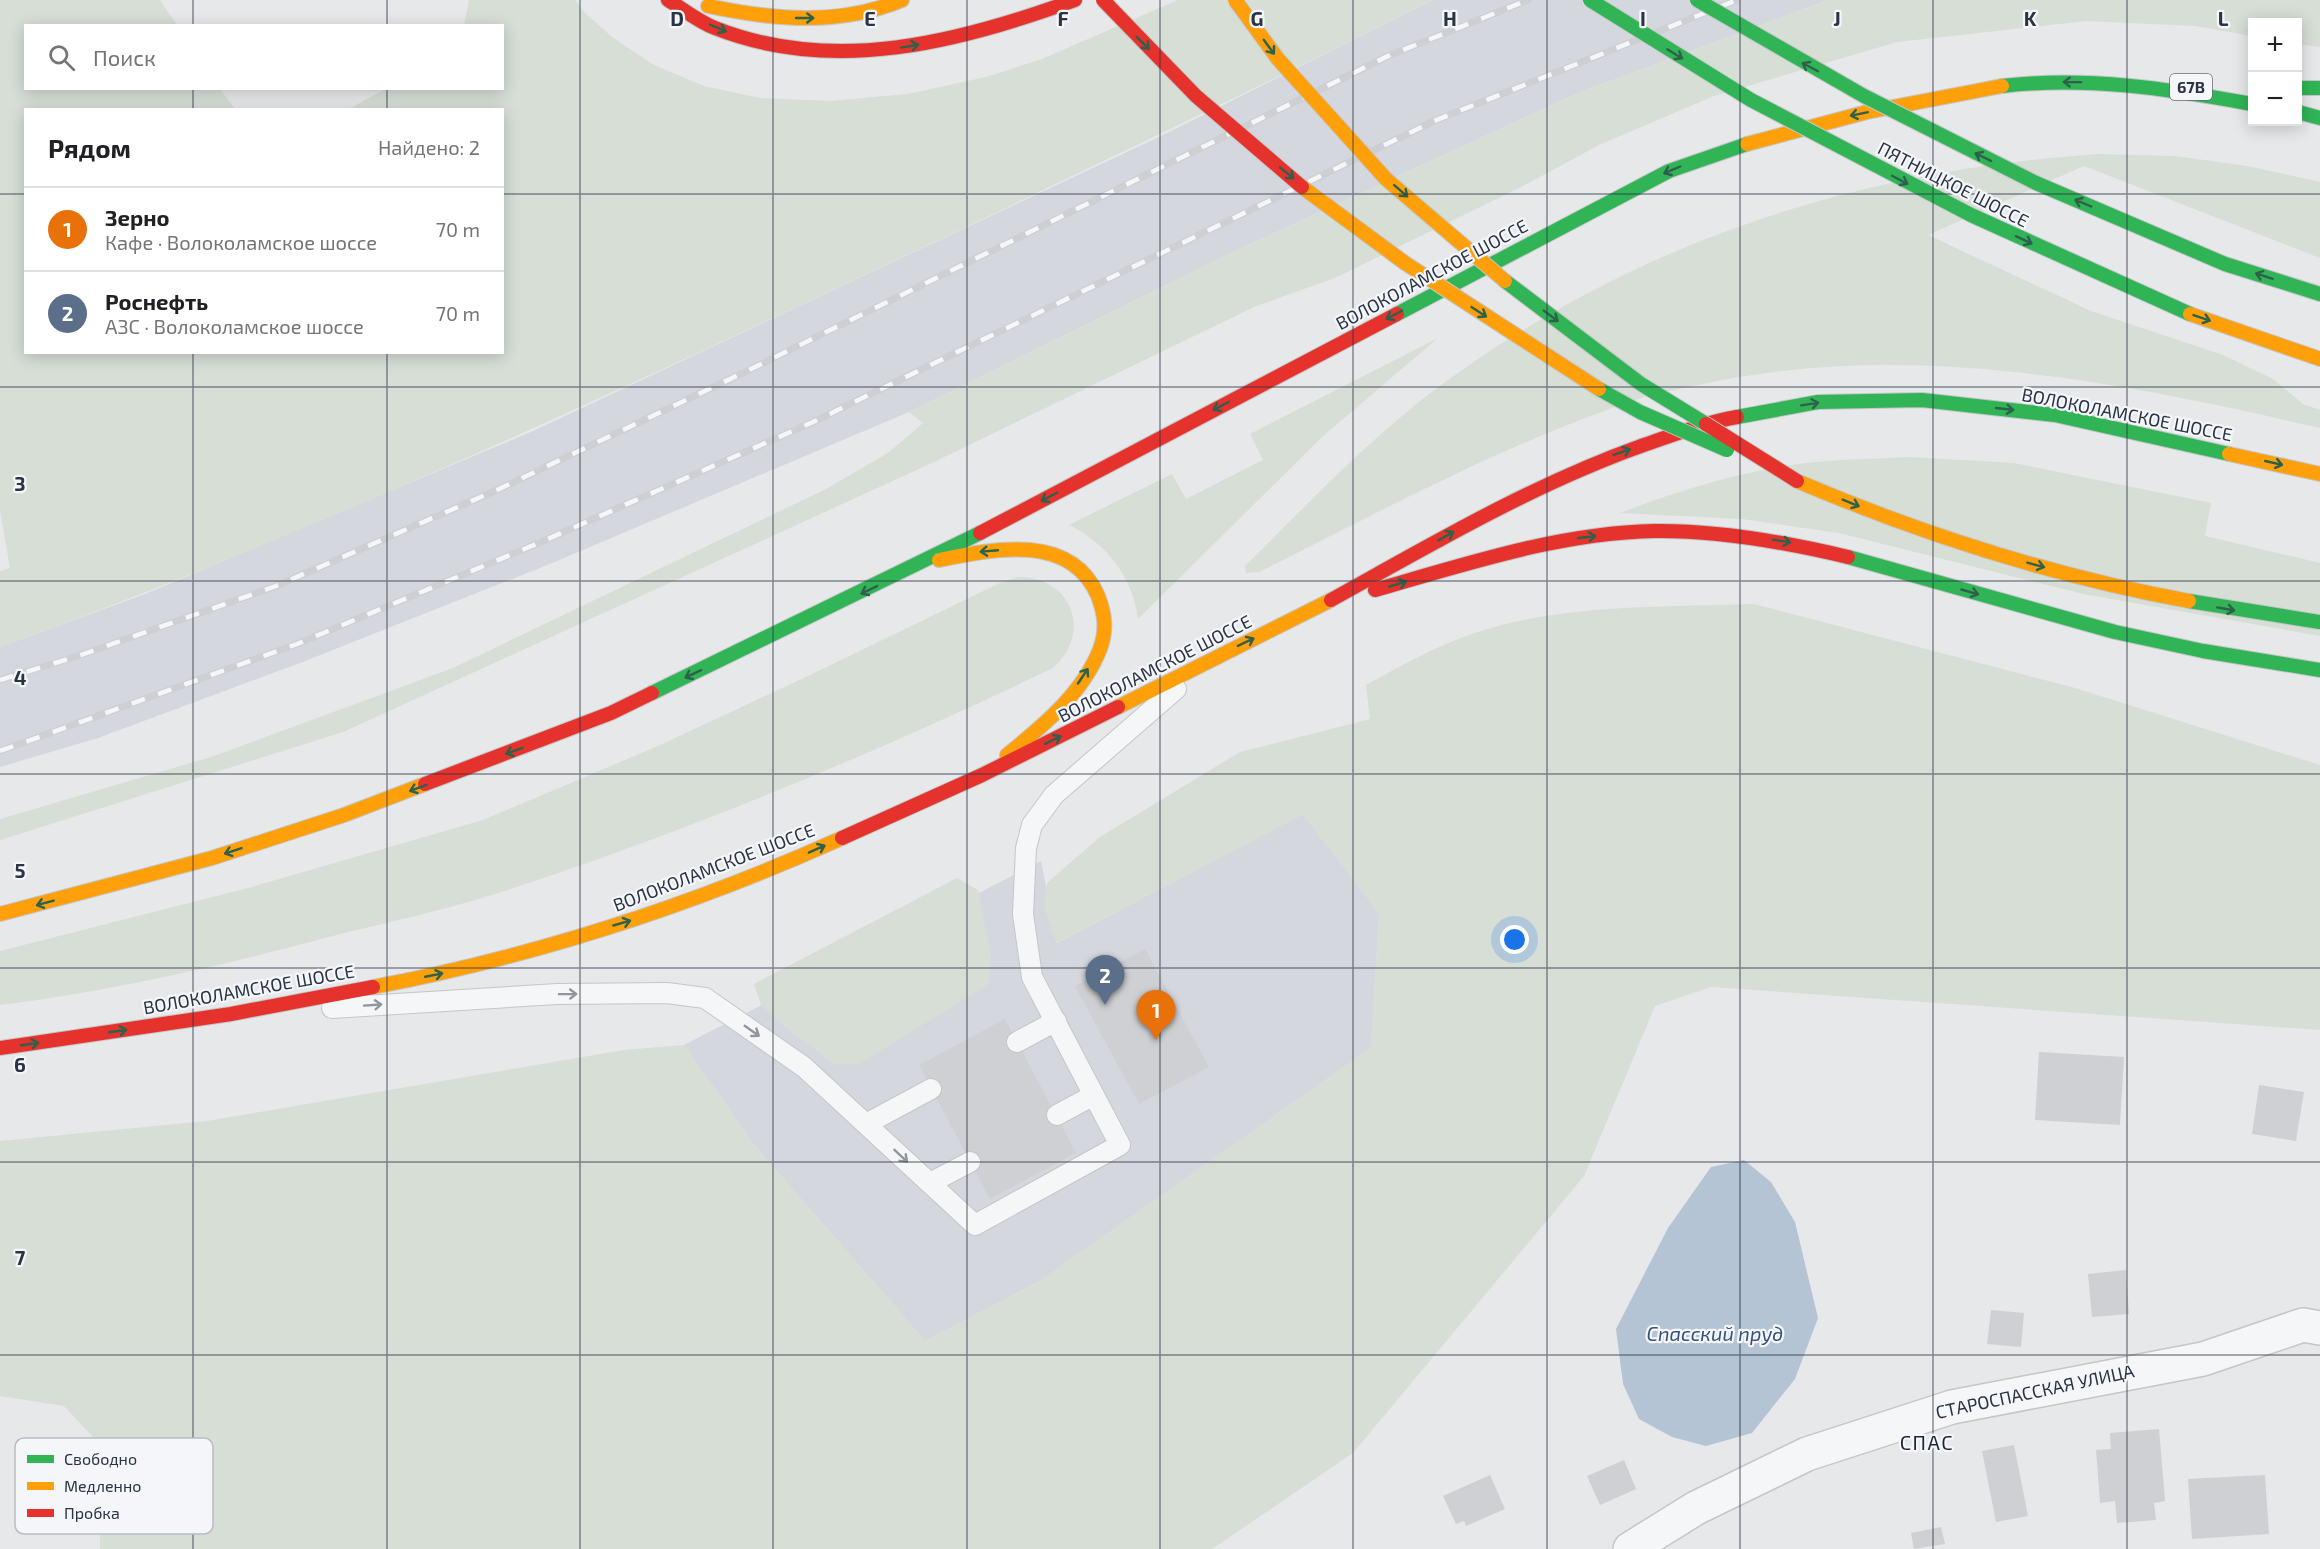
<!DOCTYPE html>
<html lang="ru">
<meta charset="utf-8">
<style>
body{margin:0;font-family:"Exo 2",sans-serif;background:#f6f6f6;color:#202124}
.controls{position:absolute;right:18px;top:18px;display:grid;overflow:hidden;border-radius:0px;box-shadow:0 3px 15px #0003}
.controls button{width:54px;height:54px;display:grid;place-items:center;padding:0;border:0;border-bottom:2px solid #e0e0e0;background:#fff;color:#202124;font:30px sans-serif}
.you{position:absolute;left:1515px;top:940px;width:21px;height:21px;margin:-15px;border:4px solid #fff;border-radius:50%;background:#1a73e8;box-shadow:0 0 0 9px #1a73e833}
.badge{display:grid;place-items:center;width:39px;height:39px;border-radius:50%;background:#ea580c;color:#fff;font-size:20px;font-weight:700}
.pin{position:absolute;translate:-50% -50px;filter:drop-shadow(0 2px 3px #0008)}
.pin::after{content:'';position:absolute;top:32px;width:21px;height:18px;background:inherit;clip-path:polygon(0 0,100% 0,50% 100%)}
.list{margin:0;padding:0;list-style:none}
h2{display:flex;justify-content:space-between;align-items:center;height:78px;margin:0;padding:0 24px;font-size:26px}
h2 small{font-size:20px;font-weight:400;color:#757577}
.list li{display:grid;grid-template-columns:39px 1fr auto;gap:18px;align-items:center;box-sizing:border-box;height:84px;padding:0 24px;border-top:2px solid #e0e0e0}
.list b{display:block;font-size:22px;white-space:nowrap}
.list p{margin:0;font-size:20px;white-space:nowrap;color:#757577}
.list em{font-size:20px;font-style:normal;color:#757577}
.icon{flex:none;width:33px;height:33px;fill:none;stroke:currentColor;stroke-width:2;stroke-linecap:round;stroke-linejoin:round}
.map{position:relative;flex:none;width:2320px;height:1549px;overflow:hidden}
.search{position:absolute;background:#fff;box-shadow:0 3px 15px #0003;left:24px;top:24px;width:480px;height:66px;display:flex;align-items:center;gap:15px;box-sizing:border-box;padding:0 21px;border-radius:0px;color:#757577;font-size:22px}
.panel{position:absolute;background:#fff;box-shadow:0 3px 15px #0003;left:24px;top:108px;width:480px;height:246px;border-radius:0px}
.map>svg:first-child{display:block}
.built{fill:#d4d7dd}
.green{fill:#d6ded6}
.water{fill:#b4c4d5}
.building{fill:#ced0d3}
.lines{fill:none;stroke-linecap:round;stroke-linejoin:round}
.lane-casing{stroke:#c4c6c8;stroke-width:22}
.street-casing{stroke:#c4c6c8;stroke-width:36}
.fast-casing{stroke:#c4c6c8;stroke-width:16}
.slow-casing{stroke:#c4c6c8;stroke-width:16}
.jam-casing{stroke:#c4c6c8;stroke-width:16}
.lane{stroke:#f5f6f7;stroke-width:20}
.street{stroke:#f5f6f7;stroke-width:33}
.fast{stroke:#30b455;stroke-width:14}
.slow{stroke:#ff9f0a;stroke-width:14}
.jam{stroke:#e5322d;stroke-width:14}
.rail-casing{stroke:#cecfd2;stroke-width:7}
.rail{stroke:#f4f6f9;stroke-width:4.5;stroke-dasharray:14;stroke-linecap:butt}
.fast-bridge-casing{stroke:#c4c6c8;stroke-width:16;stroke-linecap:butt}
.slow-bridge-casing{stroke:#c4c6c8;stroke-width:16;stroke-linecap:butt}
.jam-bridge-casing{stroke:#c4c6c8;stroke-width:16;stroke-linecap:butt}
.fast-bridge{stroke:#30b455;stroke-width:14}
.slow-bridge{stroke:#ff9f0a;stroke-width:14}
.jam-bridge{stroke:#e5322d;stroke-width:14}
.oneway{stroke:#2d614b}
.oneway2{stroke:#90959e}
.grid{fill:none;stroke:#2b3445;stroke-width:1.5;stroke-opacity:0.55}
.labels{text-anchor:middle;stroke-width:4.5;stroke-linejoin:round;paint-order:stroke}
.shield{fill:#f4f6f9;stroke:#676e7b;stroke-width:1.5}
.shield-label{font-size:16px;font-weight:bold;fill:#2b3445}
.street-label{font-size:18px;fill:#2b3445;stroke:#f4f6f9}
.water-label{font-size:20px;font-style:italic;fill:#34527a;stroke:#f4f6f9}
.neighbourhood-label{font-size:20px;letter-spacing:1.5px;fill:#1d2536;stroke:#f4f6f9}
.key{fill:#f4f6f9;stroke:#b8bcc3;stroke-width:1.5}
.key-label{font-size:16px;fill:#2b3445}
.grid-label{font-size:20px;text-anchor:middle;font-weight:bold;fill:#2b3445;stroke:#f4f6f9;stroke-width:4.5;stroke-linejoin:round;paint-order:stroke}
</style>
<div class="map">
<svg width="2320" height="1549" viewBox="0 0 2320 1549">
<rect width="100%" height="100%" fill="#e6e8ea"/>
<!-- built -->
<path class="built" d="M1433 0H1828L1578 93 1235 251 909 412 545 566 300 663 98 738 0 767V647L145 594 533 431 1161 136Z
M1303 814 1379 913 1371 1048 1040 1281 925 1341 754 1145 684 1045 1041 861 1057 943Z"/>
<!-- green -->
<path class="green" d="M0 0H160L177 25 26 26V88L220 89 235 109 26 110V352H502V110L349 109 385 89 502 88V26L464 25 469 0H575L584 12 612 37 654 65 704 86 760 98 829 101 908 94 986 77 1042 59 1178 0H1433C1221 106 1007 208 792 309 532 431 270 549 0 647V571L10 568 0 511Z
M1828 0H2320V47L2298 44V22H2252V36L2195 26 2086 21 1897 42 1714 96 1599 145 1523 186 1337 277 1254 307 932 463 343 732 0 840V819L211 757 453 668 826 489 888 453 923 423 909 412 1235 251 1578 93Z
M2097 154 2175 156 2247 166 2320 182V258L2084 166 1928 235 2091 311 2223 355 2273 379 2303 404 2320 410V428C2118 381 1904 339 1698 385 1680 389 1662 392 1644 397 1510 441 1385 509 1259 572L1246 573 1245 566C1311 501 1379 428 1455 375 1650 237 1860 171 2097 154Z
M1438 338 1322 437 1138 619C1133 577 1106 543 1069 525L1172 474 1186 499 1263 460 1250 434Z
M1908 457 2014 463 2211 503 2205 536 2320 563V636L2083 594 1839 533 1742 519 1620 513C1681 490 1742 471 1806 463 1840 459 1874 459 1908 457Z
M1019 577C1072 577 1093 633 1053 668 872 755 686 832 495 894 442 911 387 922 333 936 223 965 113 991 0 1005V951L248 888 483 820 658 746 808 676 1002 582Z
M1754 604 2075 688 2320 765V1030L1711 987 1655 1006 1584 1176 1353 1453 1212 1549H100V1465L94 1438 64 1406 0 1396V1141L207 1121 624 1050 684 1045 754 1145 925 1341 1040 1281 1371 1048 1379 913 1303 815 1056 943 1044 906 1047 883 1100 837 1240 752 1370 719 1366 685C1406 663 1447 640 1491 628 1576 604 1667 607 1754 604Z
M957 878 978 890 991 956 989 984 859 1064H834L785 1027 761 1005 754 984Z"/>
<!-- water -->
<path class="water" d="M1744 1160 1771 1182 1795 1222 1818 1318 1795 1379 1752 1433 1706 1446 1672 1437 1639 1419 1623 1384 1616 1329 1668 1228 1711 1167Z"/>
<!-- building -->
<path class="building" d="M1145 949 1209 1067 1139 1104 1075 986Z
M1005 1019 1076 1153 990 1199 919 1065Z
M2039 1052 2124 1057 2120 1125 2035 1120Z
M2259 1085 2304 1092 2296 1141 2252 1134Z
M2126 1270 2129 1314 2092 1317 2088 1274Z
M1991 1310 2024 1313 2021 1347 1987 1344Z
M2159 1429 2165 1501 2154 1503 2156 1520 2117 1523 2115 1501 2100 1503 2096 1450 2111 1449 2110 1433Z
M2014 1445 2028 1516 1996 1522 1982 1451Z
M1624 1460 1636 1489 1600 1505 1587 1476Z
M1490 1475 1505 1509 1466 1526 1464 1521 1456 1524 1443 1496Z
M2265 1475 2269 1534 2192 1539 2188 1479Z
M1941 1527 1945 1544 1914 1549 1911 1533Z"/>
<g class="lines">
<defs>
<path id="lane" d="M332 1008 557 994 667 993 705 998 804 1067 975 1225 1120 1145 1032 977 1023 914 1026 848 1032 825 1054 795 1176 689
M1017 1042 1056 1021
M1057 1115 1094 1095
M866 1124 931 1089
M930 1183 970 1162"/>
<path id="street" d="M1630 1549 1696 1508 1807 1454 1952 1407 2203 1359 2303 1325 2320 1328"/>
<path id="fast" d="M2002 86C2086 76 2170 89 2252 104
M2298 88H2320
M2298 112 2320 118
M2036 183 2225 264 2320 294
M1971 215 2190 314
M1397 314 1669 171 1747 144
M1737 417 1818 402 1922 400 2055 415 2229 454
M1848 557 2115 632 2203 651 2320 670
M2189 601 2320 622
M652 693 980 533"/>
<path id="slow" d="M708 6C774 20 839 26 902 0
M1747 144 1867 112 2002 86
M2190 314 2320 359
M2229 454 2320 474
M1797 481C1924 535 2052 576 2189 601
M939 560C993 549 1071 532 1098 596 1105 614 1107 630 1100 649 1083 693 1043 726 1007 755
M1118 707 1331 600
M0 914 212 858 344 815 425 784
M373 987C535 956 691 906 842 838"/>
<path id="jam" d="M668 0C683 9 699 22 715 28 834 75 960 42 1075 0
M980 533 1397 314
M1375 590C1466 564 1559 533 1654 531 1719 530 1785 542 1848 557
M1331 600C1432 544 1532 485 1641 446 1673 435 1703 423 1737 417
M425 784 611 713 652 693
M842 838 982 775 1118 707
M0 1048 231 1014 373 987"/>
</defs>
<!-- lane casing -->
<use href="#lane" class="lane-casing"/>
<!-- street casing -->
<use href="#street" class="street-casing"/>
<!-- fast casing -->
<use href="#fast" class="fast-casing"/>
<!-- slow casing -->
<use href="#slow" class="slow-casing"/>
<!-- jam casing -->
<use href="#jam" class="jam-casing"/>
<!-- lane -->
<use href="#lane" class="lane"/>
<!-- street -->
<use href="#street" class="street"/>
<!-- fast -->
<use href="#fast" class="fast"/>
<!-- slow -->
<use href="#slow" class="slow"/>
<!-- jam -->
<use href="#jam" class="jam"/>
<defs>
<path id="rail" d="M0 680 81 655 276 586 497 490 751 369 1388 56 1528 0
M0 751 297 644 541 542 813 422 1434 121 1737 0"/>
</defs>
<!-- rail casing -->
<use href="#rail" class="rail-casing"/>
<!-- rail -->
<use href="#rail" class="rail"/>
<defs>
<path id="fast-bridge" d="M1590 0 1751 100 1971 215
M1697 0 1864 96 2036 183
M1505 281 1641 384 1706 424
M1599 389 1640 412 1727 450"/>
<path id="slow-bridge" d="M1235 0 1278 59 1386 179 1505 281
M1302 187 1405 263 1599 389"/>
<path id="jam-bridge" d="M1103 0 1196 96 1302 187
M1706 424 1797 481"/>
</defs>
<!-- fast-bridge casing -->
<use href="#fast-bridge" class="fast-bridge-casing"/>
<!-- slow-bridge casing -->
<use href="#slow-bridge" class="slow-bridge-casing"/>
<!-- jam-bridge casing -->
<use href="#jam-bridge" class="jam-bridge-casing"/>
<!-- fast-bridge -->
<use href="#fast-bridge" class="fast-bridge"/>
<!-- slow-bridge -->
<use href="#slow-bridge" class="slow-bridge"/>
<!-- jam-bridge -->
<use href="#jam-bridge" class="jam-bridge"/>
</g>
<!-- one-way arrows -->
<defs><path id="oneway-shaft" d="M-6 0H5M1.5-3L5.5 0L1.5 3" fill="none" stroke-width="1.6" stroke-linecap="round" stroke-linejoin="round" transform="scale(1.5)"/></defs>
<g class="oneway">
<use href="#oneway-shaft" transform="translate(805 18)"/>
<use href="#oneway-shaft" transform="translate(718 28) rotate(23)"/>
<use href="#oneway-shaft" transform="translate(1143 43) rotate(44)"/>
<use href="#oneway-shaft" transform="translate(910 46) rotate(-10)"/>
<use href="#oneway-shaft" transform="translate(1269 47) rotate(54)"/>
<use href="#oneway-shaft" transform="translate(1675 54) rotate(32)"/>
<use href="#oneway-shaft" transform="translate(1810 67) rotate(-152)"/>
<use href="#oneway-shaft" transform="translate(2072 82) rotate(-179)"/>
<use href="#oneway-shaft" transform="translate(1859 114) rotate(168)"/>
<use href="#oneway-shaft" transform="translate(1983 157) rotate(-154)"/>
<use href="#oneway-shaft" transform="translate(1672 170) rotate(157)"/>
<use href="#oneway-shaft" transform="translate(1287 173) rotate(39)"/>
<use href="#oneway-shaft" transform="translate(1900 180) rotate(28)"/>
<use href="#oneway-shaft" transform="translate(1401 191) rotate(41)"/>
<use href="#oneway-shaft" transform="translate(2083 203) rotate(-157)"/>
<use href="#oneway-shaft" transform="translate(2024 240) rotate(25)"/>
<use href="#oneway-shaft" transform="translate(2264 276) rotate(-162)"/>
<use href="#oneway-shaft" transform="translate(1479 312) rotate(33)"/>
<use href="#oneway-shaft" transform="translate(1394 315) rotate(152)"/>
<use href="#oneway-shaft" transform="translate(1551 316) rotate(37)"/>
<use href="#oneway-shaft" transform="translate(2202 318) rotate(19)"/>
<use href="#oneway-shaft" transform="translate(1810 404) rotate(-9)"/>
<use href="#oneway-shaft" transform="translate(1221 406) rotate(152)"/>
<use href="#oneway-shaft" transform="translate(2005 409) rotate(6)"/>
<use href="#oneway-shaft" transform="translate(1622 452) rotate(-19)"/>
<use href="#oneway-shaft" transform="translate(2274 463) rotate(13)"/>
<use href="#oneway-shaft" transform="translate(1049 497) rotate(152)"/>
<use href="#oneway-shaft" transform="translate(1851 503) rotate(22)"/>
<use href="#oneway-shaft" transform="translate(1446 536) rotate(-29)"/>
<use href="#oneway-shaft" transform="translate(1587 537) rotate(-6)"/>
<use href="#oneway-shaft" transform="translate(1782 541) rotate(9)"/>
<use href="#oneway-shaft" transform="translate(989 551) rotate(175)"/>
<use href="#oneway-shaft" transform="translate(2036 565) rotate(15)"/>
<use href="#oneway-shaft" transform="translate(1398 584) rotate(-16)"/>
<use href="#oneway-shaft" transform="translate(869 590) rotate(154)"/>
<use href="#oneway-shaft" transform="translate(1970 592) rotate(16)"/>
<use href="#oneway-shaft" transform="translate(2226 609) rotate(10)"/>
<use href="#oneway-shaft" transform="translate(1246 642) rotate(-26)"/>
<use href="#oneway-shaft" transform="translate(693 674) rotate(155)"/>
<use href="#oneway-shaft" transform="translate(1083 676) rotate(-56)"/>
<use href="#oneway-shaft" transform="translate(1053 740) rotate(-26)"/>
<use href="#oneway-shaft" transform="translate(514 751) rotate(159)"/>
<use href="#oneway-shaft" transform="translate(418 788) rotate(160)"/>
<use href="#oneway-shaft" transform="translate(817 849) rotate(-24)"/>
<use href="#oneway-shaft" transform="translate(233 851) rotate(162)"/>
<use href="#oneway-shaft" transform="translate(45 903) rotate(165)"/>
<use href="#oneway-shaft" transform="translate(622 923) rotate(-16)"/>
<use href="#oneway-shaft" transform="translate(434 975) rotate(-11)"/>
<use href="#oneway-shaft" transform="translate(118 1031) rotate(-8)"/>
<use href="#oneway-shaft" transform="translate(30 1044) rotate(-8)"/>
</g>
<g class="oneway2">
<use href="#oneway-shaft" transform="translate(568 994) rotate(-1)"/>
<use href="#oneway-shaft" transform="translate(373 1005) rotate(-4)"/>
<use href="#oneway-shaft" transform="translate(752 1031) rotate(35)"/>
<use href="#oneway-shaft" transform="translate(901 1156) rotate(43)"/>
</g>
<!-- grid -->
<path class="grid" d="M193 0V26M387 0V26M580 0V1549M773 0V1549M967 0V1549M1160 0V1549M1353 0V1549M1547 0V1549M1740 0V1549M1933 0V1549M2127 0V1549M193 88V110M387 88V110M0 194H26M502 194H2320M193 352V1549M387 352V1549M0 387H2320M0 581H2320M0 774H2320M0 968H2320M0 1162H2320M0 1355H2320"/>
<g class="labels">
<!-- shield labels -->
<rect class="shield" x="2170" y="74" width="42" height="26" rx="4.5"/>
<g class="shield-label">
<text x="2191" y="93">67B</text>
</g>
<!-- street labels -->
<g class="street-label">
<text transform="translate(1953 185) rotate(27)" y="6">ПЯТНИЦКОЕ ШОССЕ</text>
<text transform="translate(1432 275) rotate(-28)" y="6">ВОЛОКОЛАМСКОЕ ШОССЕ</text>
<text transform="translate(2127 415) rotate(11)" y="6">ВОЛОКОЛАМСКОЕ ШОССЕ</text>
<text transform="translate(1155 669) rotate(-27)" y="6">ВОЛОКОЛАМСКОЕ ШОССЕ</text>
<text transform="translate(714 868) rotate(-21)" y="6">ВОЛОКОЛАМСКОЕ ШОССЕ</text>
<text transform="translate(249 990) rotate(-10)" y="6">ВОЛОКОЛАМСКОЕ ШОССЕ</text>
<text transform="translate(2035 1392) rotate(-12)" y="6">СТАРОСПАССКАЯ УЛИЦА</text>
</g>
<!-- water labels -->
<g class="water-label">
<text x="1715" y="1341">Спасский пруд</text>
</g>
<!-- neighbourhood labels -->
<g class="neighbourhood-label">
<text x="1927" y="1450">СПАС</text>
</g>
</g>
<!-- legend -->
<rect x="15" y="1438" width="198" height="96" rx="9" class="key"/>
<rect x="27" y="1455" width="27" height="8" fill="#30b455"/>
<rect x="27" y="1482" width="27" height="8" fill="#ff9f0a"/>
<rect x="27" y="1509" width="27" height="8" fill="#e5322d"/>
<g class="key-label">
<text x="64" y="1465">Свободно</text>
<text x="64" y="1492">Медленно</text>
<text x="64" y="1519">Пробка</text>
</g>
<g class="grid-label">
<text x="677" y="26">D</text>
<text x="870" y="26">E</text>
<text x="1063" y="26">F</text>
<text x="1257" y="26">G</text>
<text x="1450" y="26">H</text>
<text x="1643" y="26">I</text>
<text x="1837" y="26">J</text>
<text x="2030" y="26">K</text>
<text x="2223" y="26">L</text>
<text x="20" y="491">3</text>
<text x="20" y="685">4</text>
<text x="20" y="878">5</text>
<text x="20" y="1072">6</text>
<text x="20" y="1265">7</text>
</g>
</svg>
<div class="controls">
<button>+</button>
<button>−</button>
</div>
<div class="you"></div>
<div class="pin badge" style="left:1156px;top:1040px;background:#e8710a">1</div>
<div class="pin badge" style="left:1105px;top:1005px;background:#5c6f8a">2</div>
<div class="search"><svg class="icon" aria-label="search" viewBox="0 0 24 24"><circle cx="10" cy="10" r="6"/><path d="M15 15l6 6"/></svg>Поиск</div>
<section class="panel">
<h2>Рядом<small>Найдено: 2</small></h2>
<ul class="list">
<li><span class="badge" style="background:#e8710a">1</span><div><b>Зерно</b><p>Кафе · Волоколамское шоссе</p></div><em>70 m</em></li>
<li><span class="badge" style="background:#5c6f8a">2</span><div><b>Роснефть</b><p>АЗС · Волоколамское шоссе</p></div><em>70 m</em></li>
</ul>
</section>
</div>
